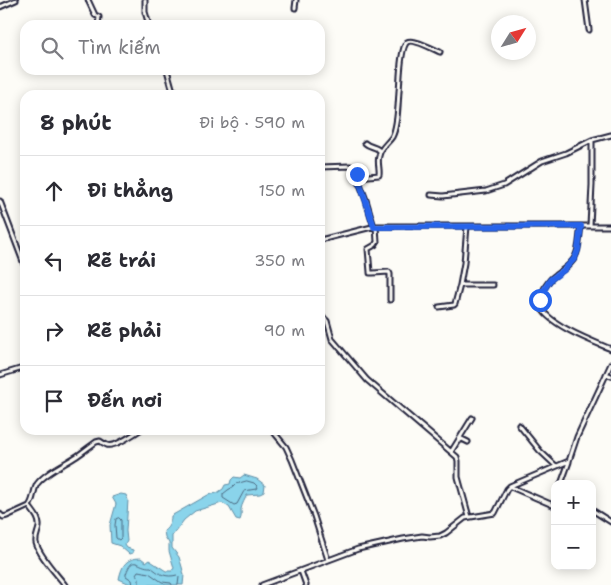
<!DOCTYPE html>
<html lang="vi">
<meta charset="utf-8">
<style>
body{margin:0;font-family:"Shantell Sans",sans-serif;background:#f2f2f3;color:#2b2b33}
.controls{position:absolute;right:15px;bottom:15px;display:grid;overflow:hidden;border-radius:10px;box-shadow:0 2px 12px #0003}
.controls button{width:45px;height:45px;display:grid;place-items:center;padding:0;border:0;border-bottom:1px solid #e1e1e2;background:#fff;color:#2b2b33;font:25px sans-serif}
.compass{position:absolute;left:491px;top:15px;width:45px;height:45px;border-radius:50%;background:#fff;box-shadow:0 2px 12px #0003;rotate:53deg}
.stop{position:absolute;width:15px;height:15px;margin:-11px;border:4px solid #2563eb;border-radius:50%;background:#fff}
.stop.end{background:#2563eb;border-color:#fff;box-shadow:0 1px 5px #0008}
.list{margin:0;padding:0;list-style:none}
h2{display:flex;justify-content:space-between;align-items:center;height:65px;margin:0;padding:0 20px;font-size:21px}
h2 small{font-size:16px;font-weight:400;color:#7c7c81}
.list li{display:grid;grid-template-columns:32px 1fr auto;gap:15px;align-items:center;box-sizing:border-box;height:70px;padding:0 20px;border-top:1px solid #e1e1e2}
.list b{display:block;font-size:19px;white-space:nowrap}
.list em{font-size:16px;font-style:normal;color:#7c7c81}
.icon{flex:none;width:28px;height:28px;fill:none;stroke:currentColor;stroke-width:2;stroke-linecap:round;stroke-linejoin:round}
.map{position:relative;flex:none;width:611px;height:585px;overflow:hidden}
.search{position:absolute;background:#fff;box-shadow:0 2px 12px #0003;left:20px;top:20px;width:305px;height:55px;display:flex;align-items:center;gap:12px;box-sizing:border-box;padding:0 18px;border-radius:15px;color:#7c7c81;font-size:19px}
.panel{position:absolute;background:#fff;box-shadow:0 2px 12px #0003;left:20px;top:90px;width:305px;height:345px;border-radius:15px}
.map>svg:first-child{display:block}
.water{fill:#8ad4eb;stroke:#608da5}
.lines{fill:none;stroke-linecap:round;stroke-linejoin:round}
.shore{stroke:#4c6981;stroke-width:1}
.street-casing{stroke:#22223b;stroke-width:7}
.street{stroke:#fdfcf7;stroke-width:3}
.route{stroke:#2563eb;stroke-width:6}
</style>
<div class="map">
<svg width="611" height="585" viewBox="0 0 611 585">
<rect width="100%" height="100%" fill="#fdfcf7"/>
<filter id="ink" filterUnits="userSpaceOnUse"><feTurbulence type="fractalNoise" baseFrequency=".02" numOctaves="2"/><feDisplacementMap in="SourceGraphic" scale="10" xChannelSelector="R" yChannelSelector="G"/><feConvolveMatrix kernelMatrix="1 2 1 2 8 2 1 2 1" color-interpolation-filters="sRGB"/></filter>
<g filter="url(#ink)">
<!-- water -->
<path class="water" d="M244 475 257 479 265 485 264 492 260 494 247 495C245 499 242 504 241 509 241 513 242 516 240 520L236 519 229 507 222 503 195 511 184 520 172 536V548L179 557 182 567 184 575 183 585H138L130 584 119 579C122 565 126 558 141 558L146 562 149 560 166 571H172L174 568 169 551V543L165 537 164 531C169 527 171 522 171 516L208 495 217 493 223 489 225 485 230 484 231 480 234 477 240 478Z
M121 494 126 495 128 500 126 531 127 541 125 545 127 548 133 550V553L129 554 120 546 111 543 110 525 116 504 112 497Z"/>
<g class="lines">
<!-- shore -->
<path class="shore" d="M247 481 254 483 257 486 258 488 256 489 244 491 237 504 234 505 223 498V494L228 490 233 487 236 484Z
M119 518 121 520V538L119 540 116 538 115 525 116 519Z
M133 585 132 580 126 576V574C133 553 138 568 151 567 159 574 166 578 177 575L179 577 178 585
M139 585V579L136 574 138 571 149 573 162 582 171 583 172 585"/>
<defs>
<path id="street" d="M88 0 95 15 99 17 98 25
M145 0V12L149 25
M585 0 589 30
M0 7 16 0
M295 8 296 0
M167 70 174 95
M173 90 189 95
M592 140 611 135
M365 143C369 147 377 147 380 151
M320 167 350 166 354 168 366 200 374 227
M358 177 379 175C380 169 377 162 379 156 380 148 388 143 392 137 398 126 398 104 399 91 400 82 400 48 407 42 413 38 433 49 440 52
M431 195 443 196 486 191 504 185 542 161 566 153 592 140V185L590 226
M0 201 25 267
M376 226 377 242 375 245 368 249 370 272V273H373L389 272 390 274V300
M467 226 464 263 460 285H493
M581 226C579 236 580 248 575 257 570 268 557 272 550 280 545 286 538 298 540 305 546 324 594 342 611 349
M320 240 376 226H611
M439 307 454 305 455 304 460 285
M320 317 324 318 327 321 332 339 367 380 457 457 458 461V477L469 517
M606 374 611 376
M0 375 23 368
M519 425 540 451 556 466
M272 430 286 447 292 460 314 516 328 560
M459 441 462 439 468 442
M451 452 472 418
M561 484 569 462
M511 487 555 506
M29 506C34 500 33 491 37 484 46 472 65 464 77 456 83 452 89 447 96 442L100 441C102 442 104 444 107 445 114 448 134 434 140 430
M592 510 611 522
M0 514 3 517 7 516 29 506C34 513 40 519 39 527 38 533 35 537 36 543 40 557 56 573 65 585
M301 571 306 585
M262 585 358 549 403 539 422 536 430 537 440 536 446 533 465 518 495 513 507 489 510 486 569 461 577 437 611 364"/>
</defs>
<!-- street casing -->
<use href="#street" class="street-casing"/>
<!-- street -->
<use href="#street" class="street"/>
</g>
</g>
<g class="lines" filter="url(#ink)">
<!-- route -->
<path class="route" d="M357 174 374 227 581 226 578 250 575 258 564 270 550 280 540 297V300"/>
</g>
</svg>
<div class="controls">
<button>+</button>
<button>−</button>
</div>
<svg class="compass" viewBox="-18 -18 36 36"><path d="M0-13l5 13h-10z" fill="#e53935"/><path d="M0 13l5-13h-10z" fill="#7c7c81"/></svg>
<div class="stop" style="left:540px;top:300px"></div>
<div class="stop end" style="left:357px;top:174px"></div>
<div class="search"><svg class="icon" aria-label="search" viewBox="0 0 24 24"><circle cx="10" cy="10" r="6"/><path d="M15 15l6 6"/></svg>Tìm kiếm</div>
<section class="panel">
<h2>8 phút<small>Đi bộ · 590 m</small></h2>
<ul class="list">
<li><svg class="icon" aria-label="ahead" viewBox="0 0 24 24"><path d="M12 20V5M6 11l6-6 6 6"/></svg><div><b>Đi thẳng</b></div><em>150 m</em></li>
<li><svg class="icon" aria-label="left" viewBox="0 0 24 24"><path d="M17 20v-9H6M10 6l-5 5 5 5"/></svg><div><b>Rẽ trái</b></div><em>350 m</em></li>
<li><svg class="icon" aria-label="right" viewBox="0 0 24 24"><path d="M7 20v-9h11M14 6l5 5-5 5"/></svg><div><b>Rẽ phải</b></div><em>90 m</em></li>
<li><svg class="icon" aria-label="arrive" viewBox="0 0 24 24"><path d="M6 21V4h12l-3 4 3 4H6"/></svg><div><b>Đến nơi</b></div></li>
</ul>
</section>
</div>
